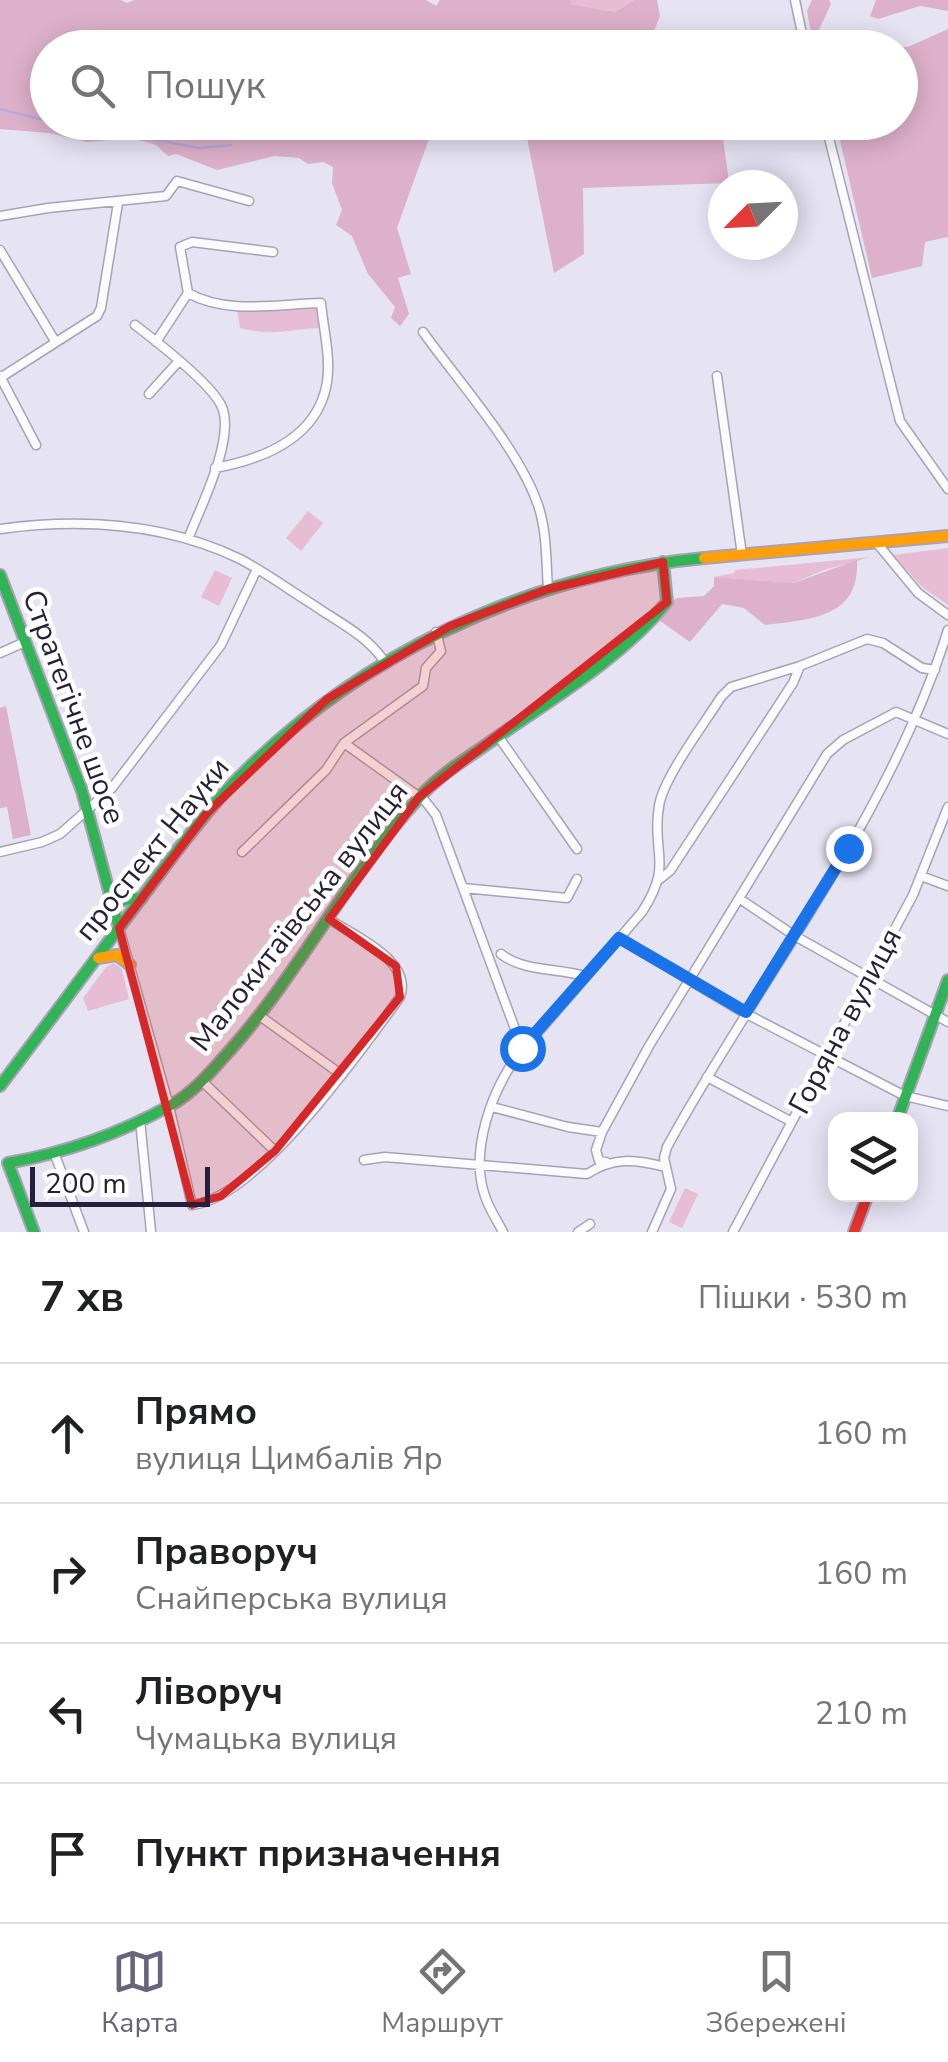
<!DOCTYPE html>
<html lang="uk">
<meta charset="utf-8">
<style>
body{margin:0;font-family:"Nunito Sans",sans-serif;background:#f2f2f2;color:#202124}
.controls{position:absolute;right:30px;bottom:30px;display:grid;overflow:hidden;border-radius:20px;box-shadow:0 5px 25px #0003}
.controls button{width:90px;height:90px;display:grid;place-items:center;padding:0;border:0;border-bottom:2px solid #e0e0e0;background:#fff;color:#202124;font:50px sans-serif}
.compass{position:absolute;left:708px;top:170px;width:90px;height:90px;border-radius:50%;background:#fff;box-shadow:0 5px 25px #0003;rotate:246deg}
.scale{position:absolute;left:30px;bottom:25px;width:180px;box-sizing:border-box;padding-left:10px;border:5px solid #261f3b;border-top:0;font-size:28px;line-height:35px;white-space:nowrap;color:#261f3b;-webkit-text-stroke:8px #fff;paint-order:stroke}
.stop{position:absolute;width:30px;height:30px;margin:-22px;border:8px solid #1a73e8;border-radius:50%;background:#fff}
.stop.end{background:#1a73e8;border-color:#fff;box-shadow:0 2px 10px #0008}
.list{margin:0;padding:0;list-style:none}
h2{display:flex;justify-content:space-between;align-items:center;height:130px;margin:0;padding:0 40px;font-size:42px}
h2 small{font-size:32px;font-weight:400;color:#757577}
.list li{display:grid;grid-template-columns:65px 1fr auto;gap:30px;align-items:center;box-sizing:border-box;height:140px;padding:0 40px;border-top:2px solid #e0e0e0}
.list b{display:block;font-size:38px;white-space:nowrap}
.list p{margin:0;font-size:32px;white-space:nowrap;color:#757577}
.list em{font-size:32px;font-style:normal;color:#757577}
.icon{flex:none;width:55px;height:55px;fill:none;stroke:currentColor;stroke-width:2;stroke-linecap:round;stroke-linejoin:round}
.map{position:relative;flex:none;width:948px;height:1232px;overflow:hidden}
.search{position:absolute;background:#fff;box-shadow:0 5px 25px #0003;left:30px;right:30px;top:30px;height:110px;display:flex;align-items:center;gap:25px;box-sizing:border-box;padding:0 35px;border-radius:55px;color:#757577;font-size:38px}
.sheet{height:690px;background:#fff}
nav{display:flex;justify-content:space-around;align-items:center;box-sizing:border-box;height:140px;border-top:2px solid #e0e0e0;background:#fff;font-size:28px;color:#757577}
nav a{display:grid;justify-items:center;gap:5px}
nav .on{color:#69647b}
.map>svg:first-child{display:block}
.green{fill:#e7bdd4}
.forest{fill:#deb1ca}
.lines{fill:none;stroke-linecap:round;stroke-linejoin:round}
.stream{stroke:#b8abe2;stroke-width:2.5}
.street-casing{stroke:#a7a2b6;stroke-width:11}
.fast-casing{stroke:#a7a2b6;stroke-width:14}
.slow-casing{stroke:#a7a2b6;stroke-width:14}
.jam-casing{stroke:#a7a2b6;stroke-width:14}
.street{stroke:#fbfbfd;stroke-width:8}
.fast{stroke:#30b455;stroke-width:10}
.slow{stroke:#ff9f0a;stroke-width:10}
.jam{stroke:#e5322d;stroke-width:10}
.route{stroke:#1a73e8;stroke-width:12}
.marked{fill:#d62828;fill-opacity:0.2;stroke:#d62828;stroke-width:8;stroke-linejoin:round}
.labels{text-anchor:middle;stroke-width:9;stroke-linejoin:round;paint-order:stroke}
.street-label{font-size:30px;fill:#261f3b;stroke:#fff}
</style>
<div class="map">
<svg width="948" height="1232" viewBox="0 0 948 1232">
<rect width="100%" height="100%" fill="#e6e3f3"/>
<!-- green -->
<path class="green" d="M570 0H634L615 12 570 4Z
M319 304 321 328C286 329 276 337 240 328L237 309Z
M308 511 323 523 301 551 286 538Z
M948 548V605L922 587 893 555Z
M871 557 824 570 794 583 714 577 734 573 735 570Z
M215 570 232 578 219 606 201 597Z
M114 963 122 969 129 999 88 1011 83 998 106 967Z
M685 1188 698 1194 682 1228 669 1222Z"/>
<!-- forest -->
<path class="forest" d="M0 0H121L127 3 134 0H426L436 6 440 0H570L571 4 615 12 634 0H657L660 16 649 43 654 46 662 33 682 47 48 48V122L478 123 430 136 397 228 411 274 398 278 409 314 400 326 391 318 395 307 368 274 352 236 336 225 342 210 332 183 333 167 323 162 308 164 299 158 274 156 217 170 176 154 168 156 156 145 132 138 87 142 49 133 0 129Z
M812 0H829L831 4 817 34 811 33 807 11Z
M876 0H948V11L920 6 878 19 870 16Z
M948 29V237L925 242 922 266 872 278 836 123 900 122V48H819L818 45 908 47Z
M524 123H721L729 183 583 188 584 254 554 273Z
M857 560C860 618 811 619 765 625L744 608 722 604 690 642 660 621 676 598 704 596 714 586V577L794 583Z
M6 706 31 835 13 839 7 807 0 808V708Z"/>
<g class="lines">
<!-- stream -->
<path class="stream" d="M0 109 48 121
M60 122 199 148 231 145"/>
<defs>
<path id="street" d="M795 0 805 48
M825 122 900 421 948 489
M0 216 48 208 166 196 177 181 249 201
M0 250 55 341
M188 293C227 315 278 304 321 303 323 327 331 357 327 382 318 438 264 459 215 468
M135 325C156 341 210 383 221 405 237 436 200 508 188 539
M423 332C458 381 519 449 538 505 547 531 546 561 548 589
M156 342 188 293 180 247 192 242 273 252
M0 376 36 445
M717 376 742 555
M0 378 97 316 101 308 118 203
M149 394 178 362
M0 529C82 518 165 523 240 559 265 572 288 589 312 604 336 621 367 635 384 661
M876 542 918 593 948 615
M0 653 25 642
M498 736 577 849
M344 743 425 801 436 815 522 1048
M0 852 42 842 60 834 112 788 221 645 257 569
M242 852 326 770 344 743 423 686 426 668 441 651 436 632
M921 876 948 886
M660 879 670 871 793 683 800 666
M463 888 567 898 577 879
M740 899 795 936 948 1022
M119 928 169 1106 192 1205C257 1199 362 1049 400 997 413 960 354 936 329 919
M619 938 741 1011 905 1096 948 1106
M501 954C524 972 558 968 585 976
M260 1016 342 1075
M707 1077 792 1122
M202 1081 275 1151
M492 1107 568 1127 602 1132
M140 1120 151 1232
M55 1155 84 1232
M364 1160 385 1157 587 1174C613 1157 635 1159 665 1167
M606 1162 599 1161 596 1150 602 1132 649 1046 827 754 843 740 896 712 948 734
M503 1232C497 1220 489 1209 485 1196 467 1147 498 1070 534 1037L642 912C674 863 651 854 659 806 663 778 705 723 721 697L731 687 800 666 867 639 883 643 922 668 935 670
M578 1232 590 1224
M652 1232 671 1189 664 1158 667 1147C761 975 889 819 948 630
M733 1232 913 895 948 807"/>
<path id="fast" d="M0 575 82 791 119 928
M110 892 123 900 142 898
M0 1086C46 1026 91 965 136 905 165 867 193 827 225 792 349 659 523 575 704 558
M897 1120 948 980
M34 1232 8 1163C64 1153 121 1133 171 1105 196 1091 214 1068 232 1048 301 970 348 875 418 799 436 778 461 762 483 747 546 702 618 662 667 602L663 562"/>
<path id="slow" d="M704 558 948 536
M98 958 117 955 130 965"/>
<path id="jam" d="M854 1232 868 1194"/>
</defs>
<!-- street casing -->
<use href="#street" class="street-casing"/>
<!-- fast casing -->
<use href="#fast" class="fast-casing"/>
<!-- slow casing -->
<use href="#slow" class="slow-casing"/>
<!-- jam casing -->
<use href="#jam" class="jam-casing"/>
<!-- street -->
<use href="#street" class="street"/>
<!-- fast -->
<use href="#fast" class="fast"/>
<!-- slow -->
<use href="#slow" class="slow"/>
<!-- jam -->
<use href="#jam" class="jam"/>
</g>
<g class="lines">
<!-- route -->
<path class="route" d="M522 1048 619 938 746 1012 848 848"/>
</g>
<!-- marked area -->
<path class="marked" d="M663 562 667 602 419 797 329 919 396 966 400 997 275 1151 221 1196 192 1205 119 928 207 813 327 699 450 626 548 589Z"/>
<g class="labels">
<!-- street labels -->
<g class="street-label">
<text transform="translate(74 707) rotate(70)" y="10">Стратегічне шосе</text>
<text transform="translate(152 849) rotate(-51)" y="10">проспект Науки</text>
<text transform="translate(299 916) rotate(-52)" y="10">Малокитаївська вулиця</text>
<text transform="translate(845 1021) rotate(-62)" y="10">Горяна вулиця</text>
</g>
</g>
</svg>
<div class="controls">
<button><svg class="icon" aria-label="layers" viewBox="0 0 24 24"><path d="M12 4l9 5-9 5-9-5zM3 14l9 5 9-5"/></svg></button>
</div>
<svg class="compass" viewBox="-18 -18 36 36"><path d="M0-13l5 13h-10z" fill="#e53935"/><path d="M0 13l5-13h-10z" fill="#757577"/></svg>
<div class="scale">200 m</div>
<div class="stop" style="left:522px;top:1048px"></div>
<div class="stop end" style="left:848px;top:848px"></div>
<div class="search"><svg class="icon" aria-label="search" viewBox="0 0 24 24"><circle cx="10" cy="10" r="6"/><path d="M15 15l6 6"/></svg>Пошук</div>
</div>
<section class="sheet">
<h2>7 хв<small>Пішки · 530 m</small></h2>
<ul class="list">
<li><svg class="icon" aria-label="ahead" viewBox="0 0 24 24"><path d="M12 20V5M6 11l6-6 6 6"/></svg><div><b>Прямо</b><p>вулиця Цимбалів Яр</p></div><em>160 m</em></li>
<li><svg class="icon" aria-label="right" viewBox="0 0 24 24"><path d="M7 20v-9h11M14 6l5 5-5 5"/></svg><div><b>Праворуч</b><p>Снайперська вулиця</p></div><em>160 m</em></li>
<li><svg class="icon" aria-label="left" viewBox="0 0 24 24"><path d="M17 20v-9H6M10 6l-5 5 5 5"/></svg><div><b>Ліворуч</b><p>Чумацька вулиця</p></div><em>210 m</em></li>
<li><svg class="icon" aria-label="arrive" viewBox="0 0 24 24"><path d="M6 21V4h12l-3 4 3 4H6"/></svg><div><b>Пункт призначення</b></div></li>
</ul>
</section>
<nav>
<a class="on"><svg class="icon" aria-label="map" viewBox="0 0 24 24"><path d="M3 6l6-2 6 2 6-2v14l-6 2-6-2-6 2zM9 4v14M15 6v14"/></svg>Карта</a>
<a><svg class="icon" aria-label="directions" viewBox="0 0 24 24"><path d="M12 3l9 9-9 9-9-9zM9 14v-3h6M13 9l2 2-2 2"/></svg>Маршрут</a>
<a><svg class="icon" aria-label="saved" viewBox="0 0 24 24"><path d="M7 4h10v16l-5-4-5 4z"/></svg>Збережені</a>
</nav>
